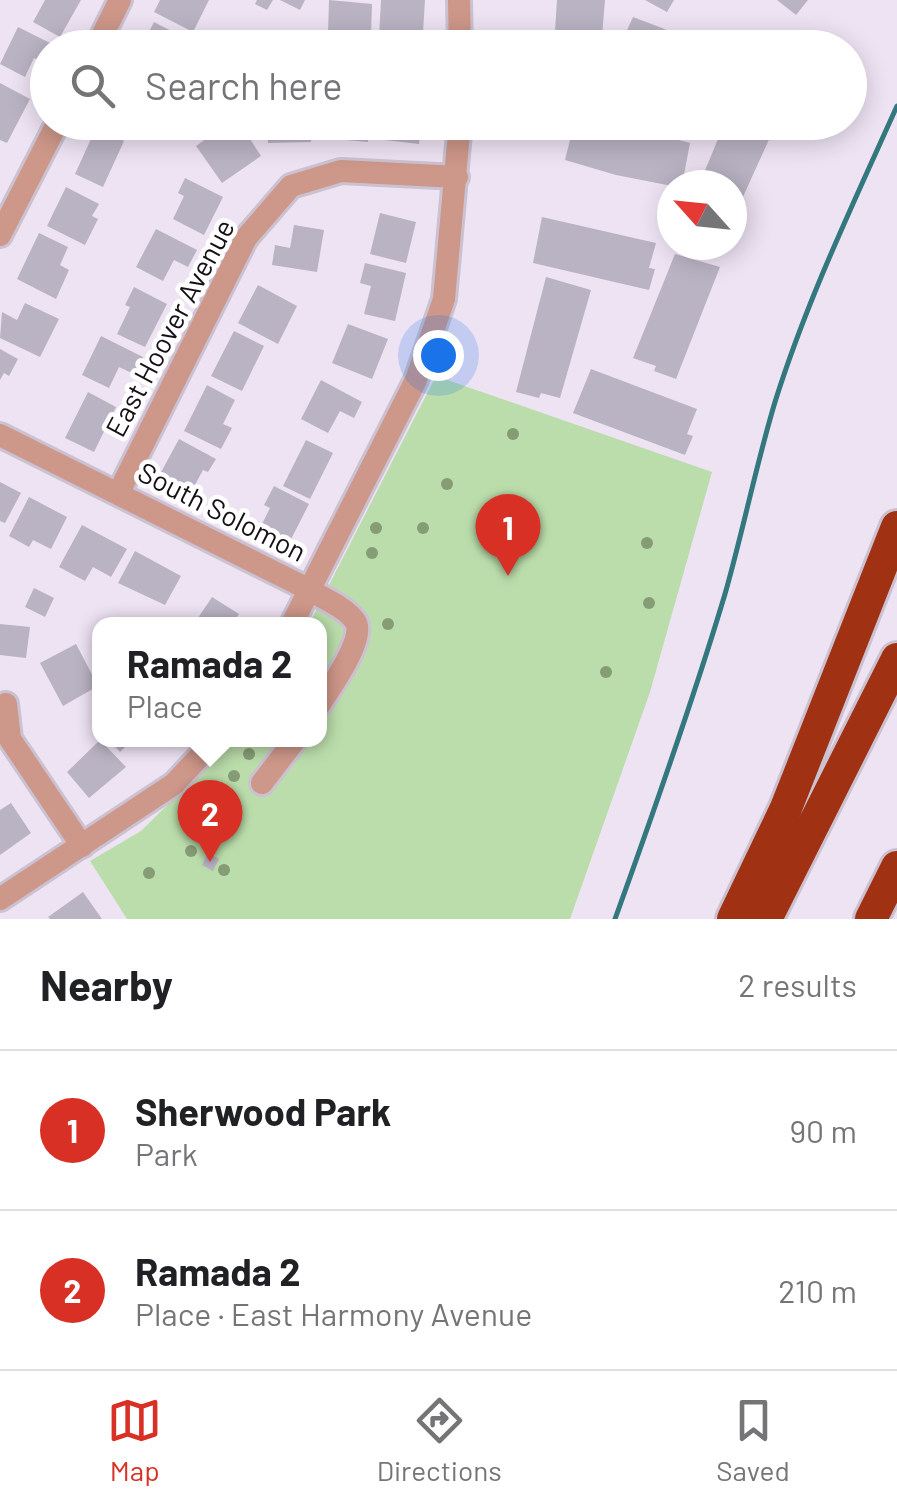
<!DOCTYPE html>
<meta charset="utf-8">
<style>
body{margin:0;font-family:Barlow,sans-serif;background:#f6f6f6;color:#202124}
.compass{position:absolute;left:657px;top:170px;width:90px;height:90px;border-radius:50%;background:#fff;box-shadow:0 5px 25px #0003;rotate:297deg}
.you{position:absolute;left:438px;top:355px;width:35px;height:35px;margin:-25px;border:8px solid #fff;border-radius:50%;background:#1a73e8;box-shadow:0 0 0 15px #1a73e833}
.badge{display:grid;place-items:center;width:65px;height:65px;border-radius:50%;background:#d93025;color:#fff;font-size:32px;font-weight:700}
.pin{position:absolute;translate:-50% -82px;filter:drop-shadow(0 2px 5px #0008)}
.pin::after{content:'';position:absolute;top:52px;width:35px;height:30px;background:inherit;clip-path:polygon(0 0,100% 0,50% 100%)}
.popup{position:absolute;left:92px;top:617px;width:235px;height:130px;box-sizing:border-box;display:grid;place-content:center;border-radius:20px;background:#fff;filter:drop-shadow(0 2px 8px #0005);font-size:32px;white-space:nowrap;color:#757577}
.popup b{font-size:38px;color:#202124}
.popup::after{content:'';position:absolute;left:50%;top:100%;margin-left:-20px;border:20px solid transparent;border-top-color:#fff}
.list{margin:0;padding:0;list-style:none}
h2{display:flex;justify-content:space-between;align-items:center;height:130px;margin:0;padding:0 40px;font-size:42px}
h2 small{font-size:32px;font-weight:400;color:#757577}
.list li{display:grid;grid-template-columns:65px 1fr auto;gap:30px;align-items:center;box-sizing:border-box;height:160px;padding:0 40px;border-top:2px solid #e0e0e0}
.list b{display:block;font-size:38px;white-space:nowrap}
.list p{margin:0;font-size:32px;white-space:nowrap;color:#757577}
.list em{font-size:32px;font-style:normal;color:#757577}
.icon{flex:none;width:55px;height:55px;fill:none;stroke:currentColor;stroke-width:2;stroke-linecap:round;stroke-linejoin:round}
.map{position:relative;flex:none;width:897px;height:919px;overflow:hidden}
.search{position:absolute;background:#fff;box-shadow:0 5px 25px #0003;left:30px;right:30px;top:30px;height:110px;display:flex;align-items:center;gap:25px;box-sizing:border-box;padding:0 35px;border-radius:55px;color:#757577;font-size:38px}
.sheet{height:450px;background:#fff}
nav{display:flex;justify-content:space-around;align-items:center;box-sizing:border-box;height:140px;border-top:2px solid #e0e0e0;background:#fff;font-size:28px;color:#757577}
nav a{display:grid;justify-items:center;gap:5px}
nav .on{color:#d93025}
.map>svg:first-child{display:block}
.green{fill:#bbddab}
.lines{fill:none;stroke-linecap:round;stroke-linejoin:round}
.stream{stroke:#33787f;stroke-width:5}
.building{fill:#bab3c4}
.minor-casing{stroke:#cbc1d0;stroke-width:28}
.highway-casing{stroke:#cbc1d0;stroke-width:38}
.minor{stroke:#cd9789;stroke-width:22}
.highway{stroke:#a03113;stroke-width:32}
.tree{fill:#869c75}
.labels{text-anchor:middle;stroke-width:9;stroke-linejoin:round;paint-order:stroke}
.street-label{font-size:28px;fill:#141016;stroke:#fff}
</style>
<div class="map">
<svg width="897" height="919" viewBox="0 0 897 919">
<rect width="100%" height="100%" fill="#eee3f3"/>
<!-- green -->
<path class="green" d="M436 376 712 472 650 692 570 919H127L90 861 141 831 233 740H320V624H309Z"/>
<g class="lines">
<!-- stream -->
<path class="stream" d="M615 919C654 811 692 704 725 594 743 531 756 465 775 402 807 300 853 204 897 106"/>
</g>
<!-- building -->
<path class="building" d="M45 0H81L60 37 33 22Z
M160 0H209L193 32 154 12Z
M257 0H273L267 10 255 4Z
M280 0H305L300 10Z
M329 0 372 4 371 34 328 33Z
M381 0H425L423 32 397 31 396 39 379 38Z
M557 0H605L601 48 554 47Z
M645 0H674L667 12Z
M777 0H808L796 15Z
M633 17 662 28 705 48H619Z
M154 22 183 37 177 48H141Z
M18 27 60 48H48V65L34 58 25 77 0 64Z
M0 83 30 99 7 143 0 140Z
M107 122H143L136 137Z
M229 122H239L261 156 222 183 196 146Z
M267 122H311V142L268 143Z
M347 122H369L368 142 346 140Z
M378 122H421L419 144 376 139Z
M569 122H611L690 143 682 185 672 186 616 175 565 160 571 136 566 135Z
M725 122H777L737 210 732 207V185H699Z
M96 128 124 141 103 187 75 174Z
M185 178 223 197 204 235 173 219 184 196 178 193Z
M66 187 99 204 92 216 98 219 85 245 47 226Z
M380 213 416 222 406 263 370 254Z
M542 217 656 243 649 268 655 269 649 290 533 263Z
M294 225 324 230 317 272 272 265 275 245 290 248Z
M156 229 197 250 188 267 174 260 163 281 136 267Z
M39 233 68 247 60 265 69 270 56 299 17 279Z
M675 254 720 267 676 379 654 371 656 366 633 358Z
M365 263 406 273 395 321 364 314 371 286 360 283Z
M546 277 591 290 560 398 541 393 539 398 516 392Z
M258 285 297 306 278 344 238 323Z
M134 287 167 304 145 347 117 334 130 307 125 305Z
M25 303 59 319 40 357 0 338 2 312 17 320Z
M348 324 388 339 372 379 332 363Z
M234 331 264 346 242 391 211 376Z
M101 336 143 357 134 374 119 367 109 388 82 375Z
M0 349 18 359 9 376 4 373 0 380Z
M591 369 697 409 687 434 693 436 685 455 573 413Z
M321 380 362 402 354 418 340 411 328 433 301 419Z
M207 385 235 400 223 424 232 428 221 449 184 431Z
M88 392 116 407 94 452 65 438Z
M179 439 216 459 208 472 203 470 190 494 159 476Z
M306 440 333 453 310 499 283 486Z
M0 482 21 493 5 523 0 521Z
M274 486 309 504 286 549 257 534 270 508 264 505Z
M29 497 67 517 51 549 33 540 29 547 9 536Z
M82 525 127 549 111 577 93 567 85 581 59 567Z
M135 551 181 576 165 605 118 583Z
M34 588 54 598 45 617 25 607Z
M212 597 239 614 232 624H194Z
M0 624 30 627 26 658 0 655Z
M76 644 98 686 63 706 40 663Z
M100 740 126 767 89 798 67 772Z
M109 740H138L133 744 130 742 120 752Z
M11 803 31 833 0 855V810Z
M197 811 205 822 195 830 187 819Z
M208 853 219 859 213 871 202 865Z
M83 892 102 919H50L48 917Z"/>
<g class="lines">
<defs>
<path id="minor" d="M459 0 460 48
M96 48 120 0
M0 235 58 122
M0 435 310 590C324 599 345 607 355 621 367 637 330 688 320 704
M118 494 246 238 291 186 341 171 457 177
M292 624 416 380 444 299 460 122
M6 704 10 739 82 846
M262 783 295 740
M0 899 174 784 215 740"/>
<path id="highway" d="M733 919 786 808 897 527
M766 919 897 659
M871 919 897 867"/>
</defs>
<!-- minor casing -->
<use href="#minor" class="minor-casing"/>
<!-- highway casing -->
<use href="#highway" class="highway-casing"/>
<!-- minor -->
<use href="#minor" class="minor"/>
<!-- highway -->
<use href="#highway" class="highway"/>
</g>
<!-- trees -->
<g class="tree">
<circle cx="513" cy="434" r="6"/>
<circle cx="447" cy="484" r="6"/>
<circle cx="376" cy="528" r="6"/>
<circle cx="423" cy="528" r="6"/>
<circle cx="647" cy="543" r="6"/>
<circle cx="372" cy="553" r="6"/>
<circle cx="649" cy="603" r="6"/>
<circle cx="388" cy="624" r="6"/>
<circle cx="606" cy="672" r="6"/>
<circle cx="249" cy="754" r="6"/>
<circle cx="234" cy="776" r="6"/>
<circle cx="219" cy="789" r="6"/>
<circle cx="191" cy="851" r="6"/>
<circle cx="224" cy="870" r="6"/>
<circle cx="149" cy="873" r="6"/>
</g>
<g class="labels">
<!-- street labels -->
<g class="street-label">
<text transform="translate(170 328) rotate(-62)" y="10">East Hoover Avenue</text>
<text transform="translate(222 512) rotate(27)" y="10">South Solomon</text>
</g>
</g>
</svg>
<svg class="compass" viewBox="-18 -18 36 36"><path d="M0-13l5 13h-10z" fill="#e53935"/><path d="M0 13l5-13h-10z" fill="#757577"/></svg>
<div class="you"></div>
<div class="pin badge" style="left:508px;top:576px">1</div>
<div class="pin badge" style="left:210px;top:862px">2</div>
<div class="popup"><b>Ramada 2</b>Place</div>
<div class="search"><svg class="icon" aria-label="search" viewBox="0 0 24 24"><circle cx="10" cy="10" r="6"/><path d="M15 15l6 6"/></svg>Search here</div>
</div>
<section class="sheet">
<h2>Nearby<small>2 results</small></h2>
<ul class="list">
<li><span class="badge">1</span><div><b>Sherwood Park</b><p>Park</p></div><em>90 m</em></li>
<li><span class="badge">2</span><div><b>Ramada 2</b><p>Place · East Harmony Avenue</p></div><em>210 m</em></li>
</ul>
</section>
<nav>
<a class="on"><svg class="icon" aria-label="map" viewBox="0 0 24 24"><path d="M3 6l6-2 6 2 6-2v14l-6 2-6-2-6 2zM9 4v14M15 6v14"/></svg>Map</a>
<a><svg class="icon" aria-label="directions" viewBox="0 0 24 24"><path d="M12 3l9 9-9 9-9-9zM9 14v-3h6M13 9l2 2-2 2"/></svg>Directions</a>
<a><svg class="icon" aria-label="saved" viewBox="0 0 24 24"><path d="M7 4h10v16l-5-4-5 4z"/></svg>Saved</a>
</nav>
